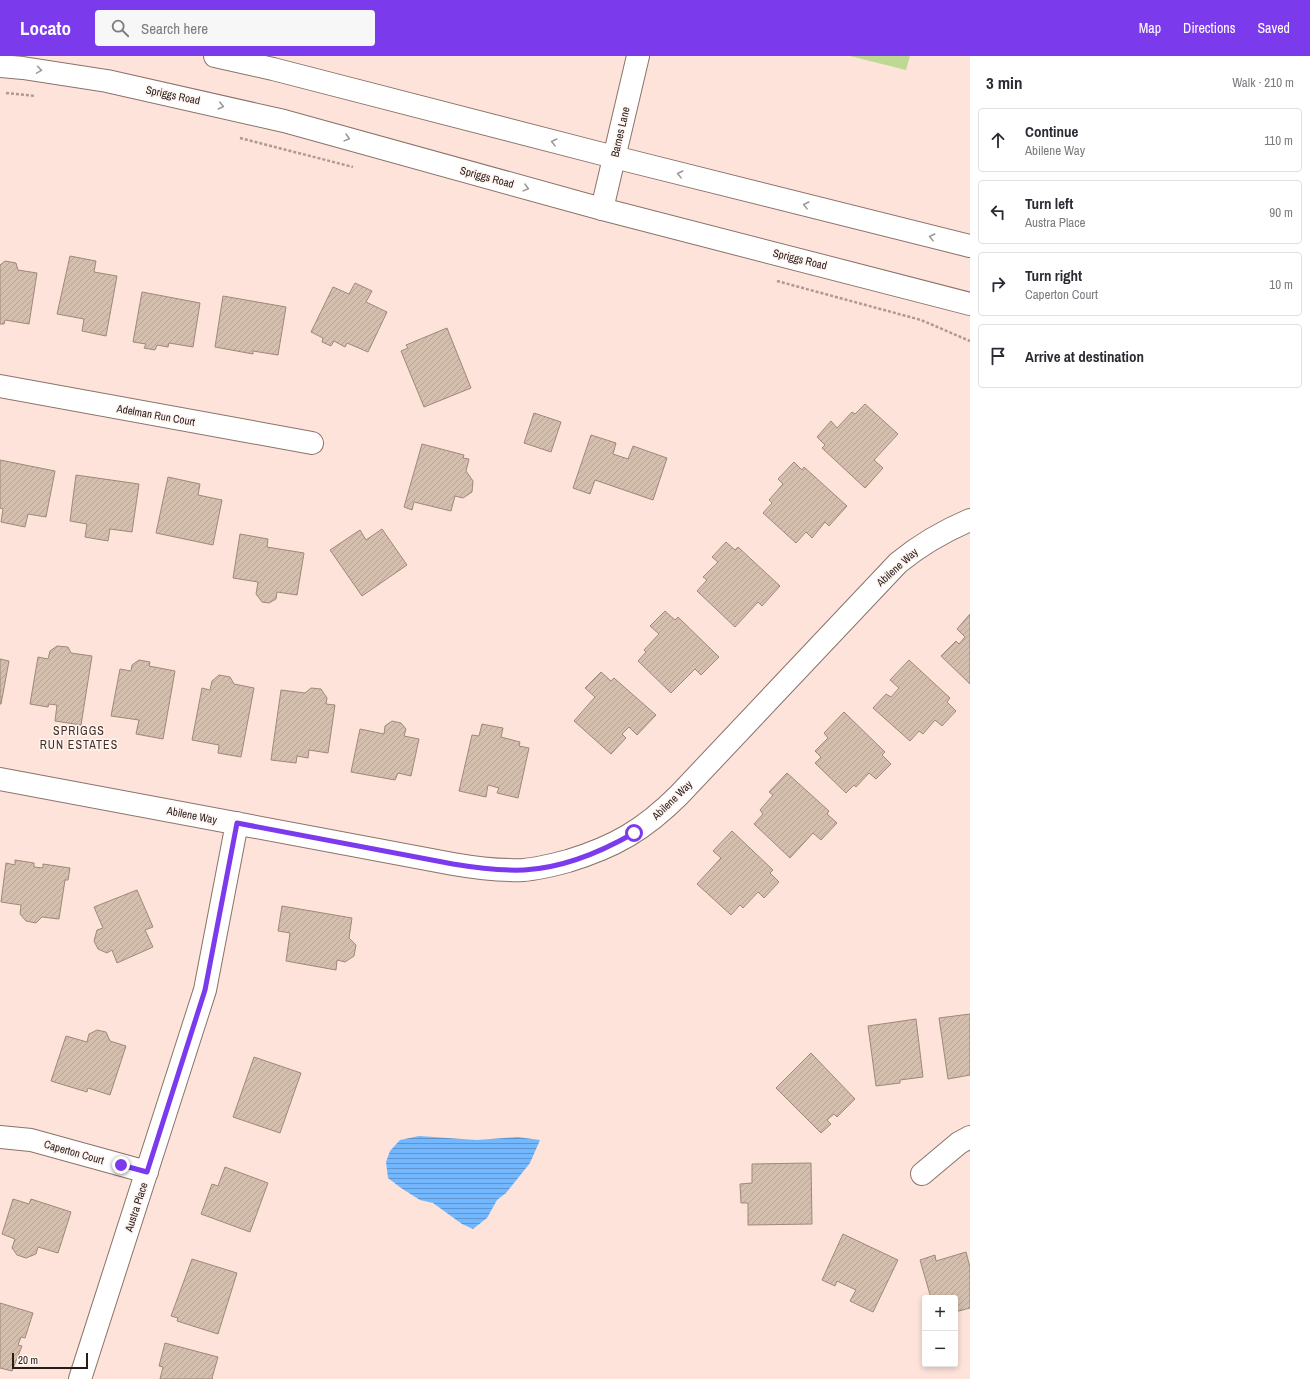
<!DOCTYPE html>
<meta charset="utf-8">
<style>
body{margin:0;font-family:"Archivo Narrow",sans-serif;background:#f7f7f7;color:#2b2b33}
.controls{position:absolute;right:12px;bottom:12px;display:grid;overflow:hidden;border-radius:4px;box-shadow:0 2px 6px #0003}
.controls button{width:36px;height:36px;display:grid;place-items:center;padding:0;border:0;border-bottom:1px solid #e1e1e2;background:#fff;color:#2b2b33;font:20px sans-serif}
.scale{position:absolute;left:12px;bottom:10px;width:76px;box-sizing:border-box;padding-left:4px;border:2px solid #261c19;border-top:0;font-size:11px;line-height:14px;white-space:nowrap;color:#261c19;-webkit-text-stroke:3px #fff4f0;paint-order:stroke}
.stop{position:absolute;width:12px;height:12px;margin:-9px;border:3px solid #7c3aed;border-radius:50%;background:#fff}
.stop.end{background:#7c3aed;border-color:#fff;box-shadow:0 1px 4px #0008}
.list{margin:0;padding:0;list-style:none}
h2{display:flex;justify-content:space-between;align-items:center;height:52px;margin:0;padding:0 16px;font-size:17px}
h2 small{font-size:13px;font-weight:400;color:#7c7c81}
.list li{display:grid;grid-template-columns:26px 1fr auto;gap:12px;align-items:center;box-sizing:border-box;height:64px;margin:0 8px 8px;padding:0 8px;border:1px solid #e1e1e2;border-radius:4px}
.list b{display:block;font-size:15px;white-space:nowrap}
.list p{margin:0;font-size:13px;white-space:nowrap;color:#7c7c81}
.list em{font-size:13px;font-style:normal;color:#7c7c81}
.icon{flex:none;width:22px;height:22px;fill:none;stroke:currentColor;stroke-width:2;stroke-linecap:round;stroke-linejoin:round}
.map{position:relative;flex:none;width:970px;height:1323px;overflow:hidden}
header{display:flex;align-items:center;gap:24px;box-sizing:border-box;height:56px;padding:0 20px;background:#7c3aed;color:#fff}
header strong{font-size:19px}
nav{display:flex;gap:22px;margin-inline-start:auto;font-size:14px}
.search{width:280px;height:36px;background:#f7f7f7;display:flex;align-items:center;gap:10px;box-sizing:border-box;padding:0 14px;border-radius:4px;color:#7c7c81;font-size:15px}
main{display:flex}
aside{flex:1;background:#fff}
.map>svg:first-child{display:block}
.garden{fill:#bed993}
.water{fill:url(#water-rules)}
.building{fill:url(#building-hatch);stroke:#9d897a}
.lines{fill:none;stroke-linecap:round;stroke-linejoin:round}
.street-casing{stroke:#8a736a;stroke-width:24}
.secondary-casing{stroke:#8a736a;stroke-width:24}
.path{stroke:#ae9a92;stroke-width:2.5;stroke-dasharray:3 2;stroke-linecap:butt}
.street{stroke:#fff;stroke-width:22}
.secondary{stroke:#fff;stroke-width:22}
.oneway{stroke:#9d9998}
.route{stroke:#7c3aed;stroke-width:5}
.labels{text-anchor:middle;stroke-width:3;stroke-linejoin:round;paint-order:stroke}
.street-label{font-size:11px;fill:#261c19;stroke:#fff4f0}
.neighbourhood-label{font-size:12px;letter-spacing:1px;fill:#432f27;stroke:#fff4f0}
</style>
<header>
<strong>Locato</strong>
<div class="search"><svg class="icon" aria-label="search" viewBox="0 0 24 24"><circle cx="10" cy="10" r="6"/><path d="M15 15l6 6"/></svg>Search here</div>
<nav><a>Map</a><a>Directions</a><a>Saved</a></nav>
</header>
<main>
<div class="map">
<svg width="970" height="1323" viewBox="0 0 970 1323">
<defs>
<pattern id="water-rules" width="6" height="5" patternUnits="userSpaceOnUse"><rect width="6" height="5" fill="#73b8fe"/><path d="M0 2.5h6" fill="none" stroke="#5e95cd"/></pattern>
<pattern id="building-hatch" width="6" height="6" patternUnits="userSpaceOnUse"><rect width="6" height="6" fill="#d4bfaf"/><path d="M-1 1l2-2M0 6l6-6M5 7l2-2" fill="none" stroke="#b6a496"/></pattern>
</defs>
<rect width="100%" height="100%" fill="#fde3d9"/>
<!-- garden -->
<path class="garden" d="M850 0H910L906 14Z"/>
<!-- water -->
<path class="water" d="M419 1080 477 1084 518 1081 540 1084 530 1107 506 1137 497 1144 487 1162 473 1173 462 1168 433 1147 420 1144 401 1132 388 1122 386 1106 390 1095 400 1084Z"/>
<!-- building -->
<path class="building" d="M70 200 96 205 94 216 117 220 106 280 82 275 84 263 57 258Z
M5 205 16 207 18 214 37 217 29 268 5 264 4 268H0V209Z
M355 227 372 235 366 246 387 256 368 296 347 287 345 291 334 285 331 290 322 286 323 282 311 276 333 231 349 238Z
M142 236 200 247 193 291 169 287 168 291 157 289 155 294 144 292 146 288 133 286Z
M223 240 286 251 278 299 253 295V298L215 291Z
M447 272 471 332 424 351 401 295 408 292 406 289Z
M865 348 898 378 874 404 883 412 865 432 822 392 825 389 817 381 831 365 837 372 852 356 855 358Z
M534 357 561 366 551 396 524 387Z
M591 379 616 387 613 398 628 403 633 390 667 402 653 444 595 424 590 438 573 432Z
M422 388 464 399 463 402 469 403 466 415 473 425 472 436 463 442 455 440 451 455 414 446 412 454 404 451Z
M0 404 55 415 46 461 28 458 25 471 1 466 3 453 0 452Z
M794 406 802 414 804 411 847 450 829 470 825 466 812 482 806 476 796 487 763 457 772 447 769 444 783 428 778 423Z
M76 419 139 428 132 476 110 473 108 485 85 481 87 468 70 465Z
M168 421 200 428 198 439 222 444 213 489 156 477Z
M382 473 407 509 362 540 330 494 360 474 366 484Z
M240 478 268 483 267 491 304 497 297 539 277 536 276 543 269 547 262 546 256 538 258 526 233 522Z
M726 486 735 494 738 491 780 530 762 550 758 546 735 571 697 535 707 524 703 521 718 506 712 501Z
M665 555 675 564 678 561 719 601 701 619 695 613 671 637 638 605 646 596 644 594 659 578 650 570Z
M970 558V628L941 600 956 585 959 588 965 581 957 573Z
M57 590 68 591 71 597 92 600 81 669 55 665 57 649 49 648 48 651 30 648 38 601 48 603 50 595Z
M0 603 9 605 1 648H0Z
M139 604 150 606 149 610 175 615 163 683 136 678 139 664 111 660 120 613 131 615 132 609Z
M909 604 950 642 947 646 956 655 942 670 935 664 923 678 919 675 910 685 873 652 886 638 891 641 899 632 890 624Z
M601 616 611 625 614 622 656 659 637 679 629 671 622 678 626 682 611 698 574 665 595 641 585 632Z
M219 619 230 621 234 628 254 632 241 701 218 697 219 689 192 684 202 632 210 634 212 625Z
M311 632 321 633 327 642 326 648 335 649 328 697 309 694 308 702 297 700 296 707 271 704 281 634 305 637Z
M844 656 885 696 882 699 891 708 876 723 869 717 856 731 854 729 846 737 815 707 821 701 815 695 828 682 824 677Z
M392 665 401 667 406 673 404 680 419 683 411 720 398 717 395 724 351 716 360 673 384 678 385 670Z
M482 668 503 672 501 681 520 686 519 690 529 692 518 742 497 737 499 732 488 729 486 741 459 735 472 679 479 680Z
M787 717 829 755 827 758 837 767 821 784 813 777 790 802 754 768 763 758 760 754 773 739 769 736Z
M732 775 773 814 770 817 779 826 764 842 758 836 743 852 740 849 731 859 697 828 721 802 713 795Z
M15 804 34 807V811L43 812V808L70 812 68 824H65L59 863 42 861 36 867 26 865 20 858 21 849 1 846 6 807 15 809Z
M137 834 153 871 145 874 153 891 117 907 112 894 107 897 98 893 94 885 97 874 103 872 94 851Z
M282 850 352 862 349 882 356 889 354 900 345 906 337 904 336 914 286 905 290 877 278 875Z
M970 958V1019L948 1023 939 962Z
M916 963 923 1021 900 1024V1027L876 1030 868 970Z
M97 974 106 976 110 985 126 990 110 1039 88 1032 87 1036 51 1025 66 980 87 986 89 978Z
M811 997 855 1043 837 1061 834 1058 827 1064 831 1068 821 1077 776 1032Z
M254 1001 301 1017 280 1077 233 1061Z
M811 1107 812 1168 748 1169V1147H741L740 1128 752 1127V1108Z
M225 1111 268 1127 250 1176 201 1158 212 1128 218 1130Z
M13 1143 29 1148 31 1143 71 1156 58 1197 38 1191 36 1198 26 1202 17 1199 12 1192 15 1183 2 1178Z
M843 1178 898 1204 873 1256 850 1245 856 1234 837 1225 835 1230 822 1224Z
M966 1196 970 1211V1252L955 1256V1242H931L920 1204 935 1199 936 1205Z
M192 1203 237 1217 218 1278 177 1265 178 1262 171 1260Z
M0 1247 33 1257 25 1282 21 1281 18 1289 22 1290 12 1315 0 1312Z
M165 1287 218 1301 212 1322 213 1323H160L163 1311 159 1310Z"/>
<g class="lines">
<defs>
<path id="street" d="M602 153 638 0
M0 330 312 387
M0 723 453 808C476 812 499 815 523 814 538 813 553 809 568 805 614 791 644 774 679 739L898 507C920 489 944 475 970 464
M0 1081 31 1084 147 1116
M922 1118 959 1087 970 1081
M80 1323 205 934 237 767"/>
<path id="secondary" d="M215 0 273 13 614 101 970 190
M0 10 23 12 107 25 284 65 602 153 970 248"/>
</defs>
<!-- street casing -->
<use href="#street" class="street-casing"/>
<!-- secondary casing -->
<use href="#secondary" class="secondary-casing"/>
<!-- path -->
<path class="path" d="M6 37 35 40
M240 82 353 111
M777 225 921 264 970 285"/>
<!-- street -->
<use href="#street" class="street"/>
<!-- secondary -->
<use href="#secondary" class="secondary"/>
</g>
<!-- one-way arrows -->
<defs><path id="oneway-chevron" d="M-2-3.5L2.5 0L-2 3.5" fill="none" stroke-width="1.6" stroke-linecap="round" stroke-linejoin="round"/></defs>
<g class="oneway">
<use href="#oneway-chevron" transform="translate(39 14) rotate(9)"/>
<use href="#oneway-chevron" transform="translate(221 50) rotate(13)"/>
<use href="#oneway-chevron" transform="translate(347 82) rotate(15)"/>
<use href="#oneway-chevron" transform="translate(554 86) rotate(-166)"/>
<use href="#oneway-chevron" transform="translate(680 118) rotate(-166)"/>
<use href="#oneway-chevron" transform="translate(526 132) rotate(15)"/>
<use href="#oneway-chevron" transform="translate(806 149) rotate(-166)"/>
<use href="#oneway-chevron" transform="translate(932 181) rotate(-166)"/>
</g>
<g class="lines">
<!-- route -->
<path class="route" d="M121 1109 147 1116 205 934 237 767 453 808C477 812 500 815 524 814 562 812 601 796 634 777"/>
</g>
<g class="labels">
<!-- street labels -->
<g class="street-label">
<text transform="translate(173 39) rotate(12)" y="4">Spriggs Road</text>
<text transform="translate(620 76) rotate(-77)" y="4">Barnes Lane</text>
<text transform="translate(487 121) rotate(15)" y="4">Spriggs Road</text>
<text transform="translate(800 203) rotate(14)" y="4">Spriggs Road</text>
<text transform="translate(156 359) rotate(10)" y="4">Adelman Run Court</text>
<text transform="translate(897 511) rotate(-42)" y="4">Abilene Way</text>
<text transform="translate(672 744) rotate(-44)" y="4">Abilene Way</text>
<text transform="translate(192 759) rotate(11)" y="4">Abilene Way</text>
<text transform="translate(74 1096) rotate(16)" y="4">Caperton Court</text>
<text transform="translate(136 1151) rotate(-72)" y="4">Austra Place</text>
</g>
<!-- neighbourhood labels -->
<g class="neighbourhood-label">
<text x="79" y="679">SPRIGGS<tspan x="79" dy="14">RUN ESTATES</tspan></text>
</g>
</g>
</svg>
<div class="controls">
<button>+</button>
<button>−</button>
</div>
<div class="scale">20 m</div>
<div class="stop" style="left:634px;top:777px"></div>
<div class="stop end" style="left:121px;top:1109px"></div>
</div>
<aside>
<h2>3 min<small>Walk · 210 m</small></h2>
<ul class="list">
<li><svg class="icon" aria-label="ahead" viewBox="0 0 24 24"><path d="M12 20V5M6 11l6-6 6 6"/></svg><div><b>Continue</b><p>Abilene Way</p></div><em>110 m</em></li>
<li><svg class="icon" aria-label="left" viewBox="0 0 24 24"><path d="M17 20v-9H6M10 6l-5 5 5 5"/></svg><div><b>Turn left</b><p>Austra Place</p></div><em>90 m</em></li>
<li><svg class="icon" aria-label="right" viewBox="0 0 24 24"><path d="M7 20v-9h11M14 6l5 5-5 5"/></svg><div><b>Turn right</b><p>Caperton Court</p></div><em>10 m</em></li>
<li><svg class="icon" aria-label="arrive" viewBox="0 0 24 24"><path d="M6 21V4h12l-3 4 3 4H6"/></svg><div><b>Arrive at destination</b></div></li>
</ul>
</aside>
</main>
